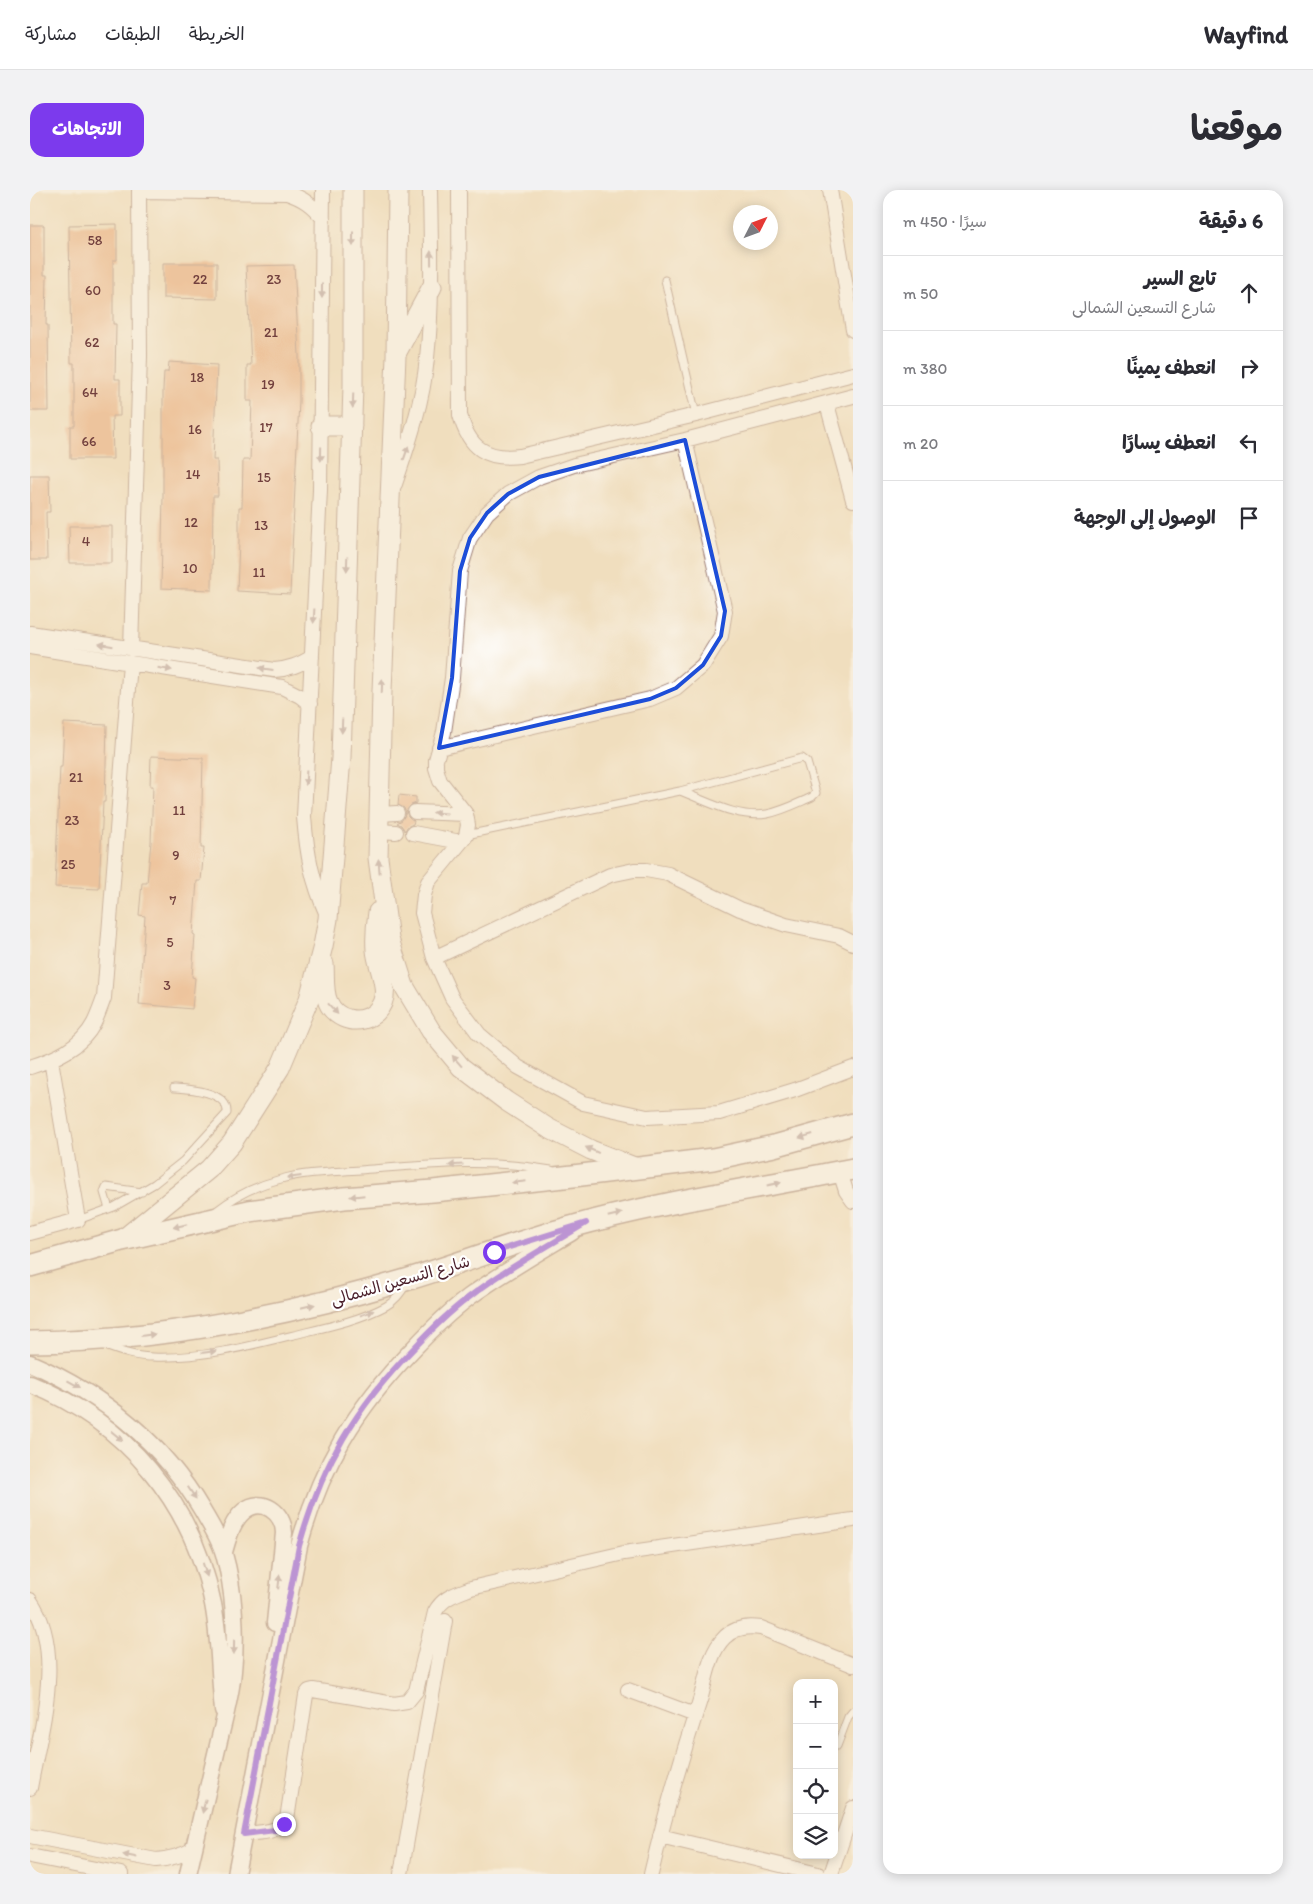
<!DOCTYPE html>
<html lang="ar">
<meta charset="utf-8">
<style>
body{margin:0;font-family:Itim,"Playpen Sans Arabic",sans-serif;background:#f2f2f3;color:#2b2b33;direction:rtl}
.controls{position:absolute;right:15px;bottom:15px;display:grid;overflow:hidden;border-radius:10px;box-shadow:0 2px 12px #0003}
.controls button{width:45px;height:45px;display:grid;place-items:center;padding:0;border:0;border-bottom:1px solid #e1e1e2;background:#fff;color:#2b2b33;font:25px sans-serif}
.compass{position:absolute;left:703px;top:15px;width:45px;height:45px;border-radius:50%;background:#fff;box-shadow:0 2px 12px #0003;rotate:48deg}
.stop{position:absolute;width:15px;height:15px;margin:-11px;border:4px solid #7c3aed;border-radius:50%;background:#fff}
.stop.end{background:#7c3aed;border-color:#fff;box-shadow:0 1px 5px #0008}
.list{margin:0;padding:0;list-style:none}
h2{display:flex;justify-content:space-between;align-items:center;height:65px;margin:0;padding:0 20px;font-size:21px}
h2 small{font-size:16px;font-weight:400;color:#7c7c81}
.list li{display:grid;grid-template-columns:32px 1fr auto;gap:15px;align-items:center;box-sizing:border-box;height:75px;padding:0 20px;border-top:1px solid #e1e1e2}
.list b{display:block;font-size:19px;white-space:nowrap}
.list p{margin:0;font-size:16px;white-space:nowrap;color:#7c7c81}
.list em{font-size:16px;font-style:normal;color:#7c7c81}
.icon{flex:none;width:28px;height:28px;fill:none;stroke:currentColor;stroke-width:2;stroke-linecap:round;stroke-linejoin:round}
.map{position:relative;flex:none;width:823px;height:1684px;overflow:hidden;direction:ltr;border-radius:15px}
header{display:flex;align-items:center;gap:30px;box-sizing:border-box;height:70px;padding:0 25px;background:#fff;border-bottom:1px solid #e1e1e2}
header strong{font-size:24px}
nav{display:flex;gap:28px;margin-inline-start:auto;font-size:18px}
.intro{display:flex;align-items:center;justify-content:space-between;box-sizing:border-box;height:120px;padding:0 30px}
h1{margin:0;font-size:35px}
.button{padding:12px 22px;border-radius:15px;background:#7c3aed;color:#fff;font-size:18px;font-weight:700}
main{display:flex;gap:30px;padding:0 30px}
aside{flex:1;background:#fff;border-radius:15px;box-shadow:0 2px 12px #0003}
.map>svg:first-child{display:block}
.building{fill:#e9a475}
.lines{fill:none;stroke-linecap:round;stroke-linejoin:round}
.service-casing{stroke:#9d7e74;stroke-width:9}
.minor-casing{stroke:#9d7e74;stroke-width:16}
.tertiary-casing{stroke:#9d7e74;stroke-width:19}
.secondary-casing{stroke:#9d7e74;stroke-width:21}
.primary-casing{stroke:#9d7e74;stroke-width:24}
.service{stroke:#fff;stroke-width:7}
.minor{stroke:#fff;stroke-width:14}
.tertiary{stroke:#fff;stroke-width:16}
.secondary{stroke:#fff;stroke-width:19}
.primary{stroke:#fff;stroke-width:21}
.oneway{fill:#ae9aa0}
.route{stroke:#7c3aed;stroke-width:6}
.marked{fill:none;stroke:#1d4ed8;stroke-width:4;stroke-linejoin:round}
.labels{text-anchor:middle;stroke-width:4.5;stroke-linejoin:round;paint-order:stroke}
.number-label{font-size:14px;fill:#72403e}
.street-label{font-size:16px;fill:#4a1f2b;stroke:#fff}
</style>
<header>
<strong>Wayfind</strong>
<nav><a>الخريطة</a><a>الطبقات</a><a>مشاركة</a></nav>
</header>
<div class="intro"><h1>موقعنا</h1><a class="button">الاتجاهات</a></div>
<main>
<aside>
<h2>6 دقيقة<small>سيرًا · 450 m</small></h2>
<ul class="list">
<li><svg class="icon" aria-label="ahead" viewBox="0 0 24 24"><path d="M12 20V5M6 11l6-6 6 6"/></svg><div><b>تابع السير</b><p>شارع التسعين الشمالى</p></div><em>50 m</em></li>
<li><svg class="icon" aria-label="right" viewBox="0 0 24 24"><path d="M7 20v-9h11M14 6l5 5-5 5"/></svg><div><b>انعطف يمينًا</b></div><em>380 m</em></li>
<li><svg class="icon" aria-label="left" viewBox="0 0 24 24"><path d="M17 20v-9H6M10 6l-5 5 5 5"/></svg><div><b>انعطف يسارًا</b></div><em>20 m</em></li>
<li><svg class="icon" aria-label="arrive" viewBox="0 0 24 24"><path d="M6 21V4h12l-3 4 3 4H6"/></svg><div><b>الوصول إلى الوجهة</b></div></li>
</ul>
</aside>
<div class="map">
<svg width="823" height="1684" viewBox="0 0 823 1684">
<rect width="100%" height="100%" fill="#fff"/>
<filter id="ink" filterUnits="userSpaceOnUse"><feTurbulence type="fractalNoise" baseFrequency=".02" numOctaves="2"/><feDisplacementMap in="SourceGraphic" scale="10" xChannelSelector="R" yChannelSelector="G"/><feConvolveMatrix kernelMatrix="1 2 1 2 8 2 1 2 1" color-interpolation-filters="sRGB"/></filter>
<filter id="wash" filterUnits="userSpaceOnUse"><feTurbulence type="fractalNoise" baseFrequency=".0096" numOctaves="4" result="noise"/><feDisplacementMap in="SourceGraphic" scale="20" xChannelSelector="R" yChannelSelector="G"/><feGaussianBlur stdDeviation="1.12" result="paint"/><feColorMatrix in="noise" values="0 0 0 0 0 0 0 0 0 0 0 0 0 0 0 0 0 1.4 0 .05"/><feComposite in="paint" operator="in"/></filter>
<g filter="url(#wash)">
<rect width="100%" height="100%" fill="#f0debe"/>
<g id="blocks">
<!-- building -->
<path class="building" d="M87 34V70H83V134H86L85 189H90V226H82L83 269H40V236H44V173H41L39 35Z
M0 35H14V85H17L16 135H18L19 221H0Z
M133 73H187V109L133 108Z
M264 75 269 165V211L260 404 207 401 209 351V317H212L213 270H220L222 211H217V175H221L216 76Z
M139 172 187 175 183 270H187L188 306H183L182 400 131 398 133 306V199L134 182H138Z
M0 285H19L20 322H16L17 370H0Z
M39 336H82V373H40Z
M34 533 77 535 75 612H73L69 699 25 697 30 577H32Z
M121 566 173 568 171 658H174L171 691H167L163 744 165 745 162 787 165 788 162 819 109 814 115 726 109 725 112 693H117L121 652 123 596H120Z
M369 605 386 607V613L381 615 376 621 378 626 384 631 383 634 377 637 375 641 371 635 367 633 372 630 376 623 374 618 368 615Z"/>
</g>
</g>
<g filter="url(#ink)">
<use href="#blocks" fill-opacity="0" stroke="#9d7e74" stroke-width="1"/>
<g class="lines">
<defs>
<path id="service" d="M635 90 666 225
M772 568 777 572 786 603 782 607C768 613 753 621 737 624 708 629 677 611 650 601Z
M436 645 650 601
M79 1019 74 1002 76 997 112 1002
M186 1021C205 1006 228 995 251 989 276 982 304 982 330 980 394 975 458 968 521 980
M48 1030 84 1017 124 994 153 971 197 923C198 901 159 899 144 898
M75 1156C91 1162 106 1167 123 1167 174 1169 227 1154 276 1142 302 1136 332 1129 356 1116 365 1111 371 1104 376 1094
M807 1556 818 1527 823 1521"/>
<path id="minor" d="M293 0 290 300 274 627C277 665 282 691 297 725
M429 0 430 225C439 258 456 270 490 266L666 225 823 184
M800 0 823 140
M109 1 257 3C273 8 282 15 293 28
M823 206 655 250 544 275 509 287 478 304 457 323 440 348 430 381 422 488 414 542 406 570V578L410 591 436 624 438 635 436 646 398 692 394 705 392 723 404 768 422 808 449 844 488 877 553 913 617 927 689 923 765 900 823 878
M797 214 823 310
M365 294C379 253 393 211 397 168 403 112 401 56 400 0
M0 443 244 480C259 479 269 475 282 467
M0 457 252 497 270 506 280 514
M101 459 110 166 109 0
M409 558 620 509 646 498 673 475 691 446 695 421 655 250
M385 622 436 624
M350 624 367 623
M348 641 366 642
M383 643 431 652
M404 768 580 685 604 680H616L638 684 710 719 756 735 809 746 823 753
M0 877C25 869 51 858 64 833 68 825 71 816 74 808L100 473
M810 982 816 1001 823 1011
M0 1043 48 1030 21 870
M0 1410C36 1461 10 1541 0 1598
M598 1500 665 1525
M214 1644C229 1642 248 1644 257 1629L276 1505 279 1501 283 1500 364 1514 377 1512 386 1501 405 1422C413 1407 426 1404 441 1398L594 1363 823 1330
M0 1646 126 1670C140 1669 151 1666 164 1659
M630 1646 788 1684
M0 1666 91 1684
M371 1684 415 1431
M621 1684C635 1624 652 1565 671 1507 676 1488 680 1461 695 1447 705 1437 718 1436 731 1438L823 1475
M801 1684 823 1618"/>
<path id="tertiary" d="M0 1173C72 1204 132 1252 172 1320 180 1334 190 1349 194 1364 204 1398 207 1445 203 1481 201 1506 194 1530 188 1555 178 1598 168 1641 158 1684
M0 1194C96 1232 163 1313 183 1414 190 1449 189 1485 193 1520
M194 1362C198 1348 202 1331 214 1321 232 1306 254 1323 254 1343L245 1433
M206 1684 269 1356C291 1275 325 1219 384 1158 401 1140 419 1122 439 1107 472 1083 507 1063 542 1042"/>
<path id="secondary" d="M368 0 366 166 352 501 348 668 359 749 374 796 401 841 431 877 476 911 518 938 561 960 607 978
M367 162 402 97
M291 236H322
M294 774C295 786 293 801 298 812 306 831 331 836 346 822 364 804 348 781 346 760 345 747 346 735 348 722
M92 1050 179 979 202 953 250 878 279 809 293 756 298 729 311 568 323 196V0"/>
<path id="primary" d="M0 1076 92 1050 219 1021 314 1008 403 1001 543 986 683 969 744 956 823 934
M0 1152C129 1151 256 1126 379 1089 432 1073 483 1053 537 1038 630 1012 727 998 823 979"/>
</defs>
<!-- service casing -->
<use href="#service" class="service-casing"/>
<!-- minor casing -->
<use href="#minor" class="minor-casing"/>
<!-- tertiary casing -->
<use href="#tertiary" class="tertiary-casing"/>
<!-- secondary casing -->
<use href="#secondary" class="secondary-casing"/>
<!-- primary casing -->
<use href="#primary" class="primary-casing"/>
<!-- service -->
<use href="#service" class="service"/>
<!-- minor -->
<use href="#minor" class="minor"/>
<!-- tertiary -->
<use href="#tertiary" class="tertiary"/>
<!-- secondary -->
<use href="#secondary" class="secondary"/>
<!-- primary -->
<use href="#primary" class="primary"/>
</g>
<!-- one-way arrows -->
<defs><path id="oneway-solid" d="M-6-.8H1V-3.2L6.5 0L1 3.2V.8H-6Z" transform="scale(1.25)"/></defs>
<g class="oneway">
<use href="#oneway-solid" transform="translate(323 49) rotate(90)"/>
<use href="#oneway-solid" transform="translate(401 68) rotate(-91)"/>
<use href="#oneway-solid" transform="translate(292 101) rotate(90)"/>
<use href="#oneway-solid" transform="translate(323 211) rotate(92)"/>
<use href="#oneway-solid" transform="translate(376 263) rotate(-71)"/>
<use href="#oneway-solid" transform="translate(291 264) rotate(91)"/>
<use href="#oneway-solid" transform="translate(317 374) rotate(92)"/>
<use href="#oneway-solid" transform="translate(284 426) rotate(93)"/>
<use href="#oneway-solid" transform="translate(76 455) rotate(-171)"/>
<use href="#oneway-solid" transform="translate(135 479) rotate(9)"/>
<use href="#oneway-solid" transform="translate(236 479) rotate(-172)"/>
<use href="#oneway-solid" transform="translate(352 496) rotate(-88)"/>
<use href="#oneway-solid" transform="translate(312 536) rotate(92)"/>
<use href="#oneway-solid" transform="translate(276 588) rotate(93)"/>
<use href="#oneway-solid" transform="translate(410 623) rotate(-177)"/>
<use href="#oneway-solid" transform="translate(349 676) rotate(-95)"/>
<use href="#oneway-solid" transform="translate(303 819) rotate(48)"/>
<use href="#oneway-solid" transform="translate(427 871) rotate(-131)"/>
<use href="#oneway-solid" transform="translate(776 946) rotate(164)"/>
<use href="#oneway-solid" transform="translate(562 960) rotate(-156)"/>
<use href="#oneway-solid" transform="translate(426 975) rotate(177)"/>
<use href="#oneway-solid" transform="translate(264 987) rotate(173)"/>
<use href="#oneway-solid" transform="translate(489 992) rotate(174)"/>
<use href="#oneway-solid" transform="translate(744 994) rotate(-11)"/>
<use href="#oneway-solid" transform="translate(327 1006) rotate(174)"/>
<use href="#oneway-solid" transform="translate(585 1025) rotate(-13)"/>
<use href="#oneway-solid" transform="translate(150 1036) rotate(167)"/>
<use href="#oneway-solid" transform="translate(278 1116) rotate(-13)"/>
<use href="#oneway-solid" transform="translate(337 1123) rotate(-20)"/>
<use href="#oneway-solid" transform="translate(118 1145) rotate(-7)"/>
<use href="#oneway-solid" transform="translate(179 1162) rotate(-8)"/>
<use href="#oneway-solid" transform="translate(44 1194) rotate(29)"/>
<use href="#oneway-solid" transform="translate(87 1246) rotate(40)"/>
<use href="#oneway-solid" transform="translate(162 1303) rotate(56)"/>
<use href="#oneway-solid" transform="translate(175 1380) rotate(73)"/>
<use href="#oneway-solid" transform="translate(249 1392) rotate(-83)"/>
<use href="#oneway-solid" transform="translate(204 1457) rotate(91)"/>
<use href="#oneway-solid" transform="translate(174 1616) rotate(103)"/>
<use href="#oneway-solid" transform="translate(100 1666) rotate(-169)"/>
</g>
</g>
<g class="lines" filter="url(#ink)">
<!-- route -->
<path class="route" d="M254 1634 245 1640 214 1644 269 1356C292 1274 325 1218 384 1158 401 1140 418 1123 438 1108 474 1080 517 1057 556 1033L464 1062"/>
</g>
<!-- marked area -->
<path d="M0 0H823V1684H0ZM655 250 695 421 691 446 673 475 646 498 620 509 409 558 422 488 430 381 440 348 457 323 478 304 509 287Z" fill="#f0debe" fill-opacity=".55" fill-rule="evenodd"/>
<path class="marked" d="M655 250 695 421 691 446 673 475 646 498 620 509 409 558 422 488 430 381 440 348 457 323 478 304 509 287Z"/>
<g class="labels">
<!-- number labels -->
<g class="number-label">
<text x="65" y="55">58</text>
<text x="170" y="94">22</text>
<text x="244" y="94">23</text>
<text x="63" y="105">60</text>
<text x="241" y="147">21</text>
<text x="62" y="157">62</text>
<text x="167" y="192">18</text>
<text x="238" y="199">19</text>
<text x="60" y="207">64</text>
<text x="236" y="242">17</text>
<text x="165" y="244">16</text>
<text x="59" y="256">66</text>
<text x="163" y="289">14</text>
<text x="234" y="292">15</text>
<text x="161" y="337">12</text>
<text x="231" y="340">13</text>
<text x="56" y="356">4</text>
<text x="160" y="383">10</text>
<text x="229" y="387">11</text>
<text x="46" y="592">21</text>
<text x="149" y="625">11</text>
<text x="42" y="635">23</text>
<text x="146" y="670">9</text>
<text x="38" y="679">25</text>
<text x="143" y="715">7</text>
<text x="140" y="757">5</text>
<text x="137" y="800">3</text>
</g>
<!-- street labels -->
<g class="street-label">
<text transform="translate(370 1090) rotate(-16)" y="6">شارع التسعين الشمالى</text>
</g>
</g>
</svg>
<div class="controls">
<button>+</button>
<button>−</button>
<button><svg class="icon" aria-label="locate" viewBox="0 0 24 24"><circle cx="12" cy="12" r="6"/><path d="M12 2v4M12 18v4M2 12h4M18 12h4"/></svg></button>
<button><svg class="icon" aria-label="layers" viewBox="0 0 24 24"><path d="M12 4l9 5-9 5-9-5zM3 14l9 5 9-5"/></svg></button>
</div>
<svg class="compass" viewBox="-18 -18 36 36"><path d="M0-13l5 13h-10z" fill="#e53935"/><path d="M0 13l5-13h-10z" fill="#7c7c81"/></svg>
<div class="stop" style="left:464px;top:1062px"></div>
<div class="stop end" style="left:254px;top:1634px"></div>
</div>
</main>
